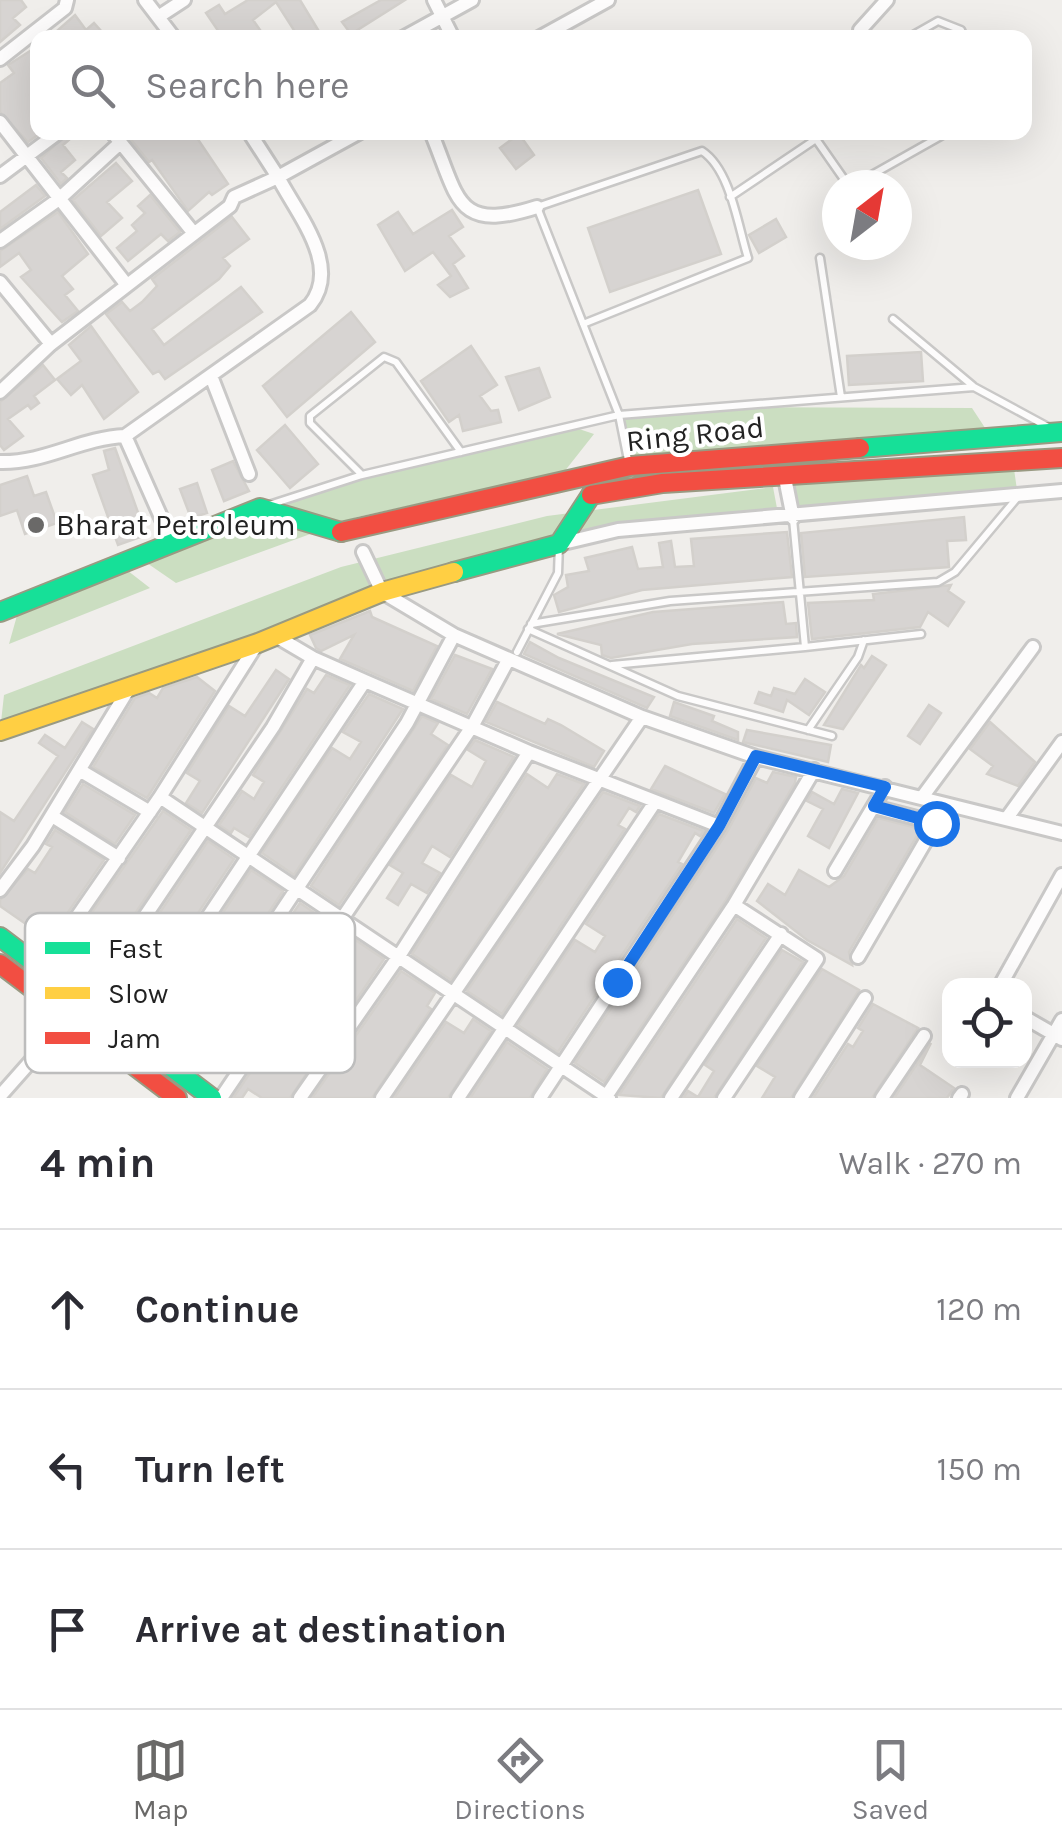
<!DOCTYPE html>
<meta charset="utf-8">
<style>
body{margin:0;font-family:Karla,sans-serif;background:#f7f7f7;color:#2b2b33}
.controls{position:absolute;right:30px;bottom:30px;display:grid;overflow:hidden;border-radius:20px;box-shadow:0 10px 40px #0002}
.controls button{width:90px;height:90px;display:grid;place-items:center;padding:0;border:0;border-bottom:2px solid #e1e1e2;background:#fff;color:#2b2b33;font:50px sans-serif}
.compass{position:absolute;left:822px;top:170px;width:90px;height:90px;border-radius:50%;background:#fff;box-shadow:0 10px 40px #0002;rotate:31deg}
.stop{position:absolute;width:30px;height:30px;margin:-22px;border:8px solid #1a73e8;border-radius:50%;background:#fff}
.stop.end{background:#1a73e8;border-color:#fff;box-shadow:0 2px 10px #0008}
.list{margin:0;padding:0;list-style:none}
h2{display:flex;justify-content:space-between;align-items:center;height:130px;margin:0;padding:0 40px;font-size:42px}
h2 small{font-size:32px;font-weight:400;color:#7c7c81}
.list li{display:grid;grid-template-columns:65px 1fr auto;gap:30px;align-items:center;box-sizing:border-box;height:160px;padding:0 40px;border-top:2px solid #e1e1e2}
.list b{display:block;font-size:38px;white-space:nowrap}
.list em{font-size:32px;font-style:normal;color:#7c7c81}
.icon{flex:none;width:55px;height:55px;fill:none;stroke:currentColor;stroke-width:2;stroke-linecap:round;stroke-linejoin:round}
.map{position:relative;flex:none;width:1062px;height:1098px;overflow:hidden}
.search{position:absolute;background:#fff;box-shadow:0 10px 40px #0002;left:30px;right:30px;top:30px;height:110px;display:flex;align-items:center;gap:25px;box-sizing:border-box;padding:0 35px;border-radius:20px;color:#7c7c81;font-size:38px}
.sheet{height:610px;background:#fff}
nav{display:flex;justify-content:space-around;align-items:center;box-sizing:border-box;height:140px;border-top:2px solid #e1e1e2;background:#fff;font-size:28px;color:#7c7c81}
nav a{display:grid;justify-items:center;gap:5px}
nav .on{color:#6a6968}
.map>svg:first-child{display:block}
.forest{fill:#cbdec1}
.building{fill:#d7d4d2;stroke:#d3d0cc;stroke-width:2.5}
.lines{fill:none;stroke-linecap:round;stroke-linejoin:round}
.lane-casing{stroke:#c9c8c7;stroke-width:11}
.street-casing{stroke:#c9c8c7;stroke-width:18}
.fast-casing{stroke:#999a82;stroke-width:22}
.slow-casing{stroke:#999a82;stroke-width:22}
.jam-casing{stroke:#999a82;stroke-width:22}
.lane{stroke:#fdfcfc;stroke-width:6}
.street{stroke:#fdfcfc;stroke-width:12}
.fast{stroke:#16e098;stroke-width:18}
.slow{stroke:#ffcf43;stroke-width:18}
.jam{stroke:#f24e42;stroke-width:18}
.route{stroke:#1a73e8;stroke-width:12}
.poi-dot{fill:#6a6968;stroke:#fff;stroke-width:4}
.labels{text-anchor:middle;stroke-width:8;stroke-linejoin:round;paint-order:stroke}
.street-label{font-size:30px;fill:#222;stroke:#fff}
.poi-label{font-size:30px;fill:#222;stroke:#fff;text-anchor:start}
.key{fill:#fff;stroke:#bdbdbd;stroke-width:2.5}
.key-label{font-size:28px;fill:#222}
</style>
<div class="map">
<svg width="1062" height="1098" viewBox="0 0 1062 1098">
<rect width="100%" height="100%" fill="#f0eeeb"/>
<!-- forest -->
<path class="forest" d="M710 407 972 408 991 437 630 466 619 415Z
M570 426 594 434 564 472 357 517 176 583 144 561 172 542 311 488Z
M1013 462 1018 497 793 518 785 479Z
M773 487 779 519 618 530 382 592 0 731 4 695 341 567 547 516Z
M123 567 150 588 9 644 18 612Z"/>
<!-- building -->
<path class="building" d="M0 0H21L26 7 13 18 20 25 0 42Z
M248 0H300L323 38H299L276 2 253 20 260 30 249 38H223L206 13 219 5 225 14Z
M381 0H405L351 34 342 22Z
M75 15 86 30 94 23 103 33 97 38H49Z
M38 46V132H42L28 142 0 112V83L14 73 8 65Z
M69 132H78L63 145 75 160 61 172 67 178 61 184 41 158Z
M125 132H193L228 184 212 195 209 192 188 211 152 160 149 162Z
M519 134 534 155 516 169 500 148Z
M116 163 132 181 107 202 122 218 101 236 73 200Z
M36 185 45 196 0 229V212Z
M698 190 721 254 610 292 588 228Z
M150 195 180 232 168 241 161 234 128 261 117 248 137 231 132 225 145 213 138 206Z
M452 210 463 227 449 236 464 256 453 264 468 288 450 297 438 285 451 276 433 252 405 271 378 225 398 212 413 234Z
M58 212 88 254 62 276 73 289 65 295 78 311 62 322 21 277 31 270 19 253 0 267V251Z
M232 217 249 239 223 258 230 266 219 279 152 329 164 345 241 287 262 312 165 379 159 371 153 374 106 314 122 302 130 311 142 302 157 286 152 279Z
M776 219 786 237 759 253 749 235Z
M351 312 375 342 287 417 263 386Z
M91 326 138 392 104 419 82 385 71 395 57 379 81 361 69 345Z
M471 346 497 385 480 396 491 411 498 410 501 422 463 431 459 415 449 422 421 381Z
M921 352 923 381 849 385 847 356Z
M43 365 55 380 34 396 39 403 31 409 28 405 8 419 23 436 4 450 0 445V402Z
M539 368 550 397 519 410 506 377Z
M285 425 318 464 290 488 257 450Z
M115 448 146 535 118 545 93 475 109 470 104 451Z
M233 461 249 491 224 501 212 470Z
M27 476 34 496 46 492 57 523 25 534 17 510 0 516V485Z
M197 483 207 513 191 518 180 489Z
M964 517 966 540 947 541 949 567 805 577 801 533Z
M787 532 792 577 642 590 559 612 554 595 568 587 566 575 589 571 585 558 632 547 638 569 663 567 659 543 671 541 675 567 694 566 691 539Z
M951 585 948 591 964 602 948 626 928 612 920 627 812 639 808 603 874 600 873 594Z
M783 602 786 624 796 623 797 637 692 644 611 658 602 655 601 645 557 634 653 612Z
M370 611 372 617 437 646 413 691 340 659 354 635 321 651 316 648 310 635Z
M530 642 559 658 654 697 647 708 524 654Z
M455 655 492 669 467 714 431 699Z
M872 656 886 665 843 729 824 725 861 665 864 668Z
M276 670 289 679 202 813 186 803 200 781 187 773 229 706 245 716Z
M326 675 350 685 249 837 234 828 231 833 219 825 242 791 254 799 264 782 253 775 307 689 314 693Z
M197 677 215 691 147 798 93 767 135 698 149 693 157 698 163 688Z
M805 679 825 692 809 715 787 700 783 712 755 703 759 692 771 696 774 688 795 694Z
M369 694 403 709 294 875 262 853 332 748 350 759 361 742 343 732Z
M497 702 545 724 548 719 561 725 604 751 594 767 486 722Z
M674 702 714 716 712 721 738 732V740L670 716Z
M929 705 941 713 920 744 908 736Z
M422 716 438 723 431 734 448 745 339 905 311 886Z
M82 722 93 729 0 873V812L14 821 58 756 39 743 45 735 65 748Z
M990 722 1035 762 1018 786 987 774 993 766 970 749Z
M747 730 831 745 828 762 743 742Z
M475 740 514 757 450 857 432 846 422 863 440 873 427 893 411 884 398 905 387 898 403 873 390 865 451 775 472 787 486 761 468 750Z
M665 766 725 794 714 813 651 789Z
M773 772 796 777 795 783 726 900 604 1082 575 1063 727 832 756 778 767 783Z
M527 774 548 788 557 774 584 784 451 980 412 954Z
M83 784 135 815 115 844 65 812Z
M842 789 858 793 829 848 808 836 823 809 807 801 812 792 834 804Z
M603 792 640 806 636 812 629 808 618 825 625 829 502 1014 467 991Z
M163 811 191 830 94 975 65 952 78 933 94 944 106 926 90 915Z
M659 814 704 831 700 836 695 833 678 862 682 864 558 1052 518 1025 575 940 595 952 605 936 586 924Z
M878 818 921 829 849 952 852 965 807 940 757 901 768 884 785 895 799 870 829 887 844 876Z
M55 830 104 860 49 940 0 906V900L28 869 35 873 52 847 46 844Z
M208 841 234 859 139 1002 111 985Z
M251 870 283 891 184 1040 154 1017Z
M300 903 328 922 324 928 310 918 294 943 307 952 228 1070 200 1053 224 1016 239 1026 249 1010 234 1000Z
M737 919 766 938 661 1098 619 1095Z
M345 933 384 959 290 1098H262L248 1089 242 1098H233Z
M782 950 803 962 714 1098H683L688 1091 698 1097 714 1071 705 1065Z
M822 969 859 990 791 1098H762L775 1077 757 1066Z
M401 971 435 993 427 1006 431 1009 372 1098H312Z
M873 1004 918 1028 872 1098H813L848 1044 853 1047 863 1031 858 1028Z
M473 1019 491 1031 448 1098H394L446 1022 464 1033Z
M507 1042 547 1069 530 1098H470Z
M931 1043 920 1065 954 1088 947 1098H894Z"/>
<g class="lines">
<defs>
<path id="lane" d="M908 38 938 21 961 30 964 38
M811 132 848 185
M854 185 948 132
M730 197 816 139
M820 258 841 397
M893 319 973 386
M628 460 619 415 974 387 1048 427
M362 475 310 423V416L384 357 396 362 461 452
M269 505 362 475 619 415 537 207 702 151C731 170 738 227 748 258L583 324
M793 519 805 647 921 634
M531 624 670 601 938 582 955 572 1017 498
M528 629 678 696 832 736
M517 652 558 573 559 545
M612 665 805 647
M808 730 858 657 864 640"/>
<path id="street" d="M145 0 174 38
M434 0 453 38
M158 17 184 0
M860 30 887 0
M403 38 472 0
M539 38 608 0
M0 59 65 8 67 0
M0 122 126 284
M112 132 192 231
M249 132 278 177 360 132
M431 132C459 199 455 233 537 207
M0 176 59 132
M0 241 59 199 120 143
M0 282 51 344
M211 376 249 474
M0 392 51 344 230 206 234 197 278 177C297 214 342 266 310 305L125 436C80 438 46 463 0 462
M125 436 172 542
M785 478 793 518
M559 544 618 530 1062 491
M363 552 382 592 454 635 642 717 756 757 1062 833
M257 644 160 797 609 1098
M365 681 529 752 719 826 540 1098
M81 771 150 812
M923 796 1033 647
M52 816 119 858
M1007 818 1062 742
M719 826 756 757
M835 871 885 787
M0 890 33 846 131 685
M858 957 936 823 874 807
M41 969 160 797
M1000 986 1062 875
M1024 1017 1062 1039
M128 1037 365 681 313 658
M171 1068 190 1049 407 723 454 635
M0 1096 100 983 273 727 313 658 274 635
M221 1098 473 725 507 662
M300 1098 399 956 529 752
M382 1098 642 717
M458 1098 655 802
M605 1098 734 905 814 770
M671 1098 781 934
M724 1098 817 959 734 905
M801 1098 865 998
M882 1098 924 1036
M959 1098 962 1094
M1017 1098 1062 1020"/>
<path id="fast" d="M860 448 1062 432
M454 572 559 544 591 495
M0 612 260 508 341 532
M0 937 212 1098"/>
<path id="slow" d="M0 731 258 643 382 592 454 572"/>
<path id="jam" d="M591 495 663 483 1062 458
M341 532 630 466 860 448
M0 964 177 1098"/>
</defs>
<!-- lane casing -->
<use href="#lane" class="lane-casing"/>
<!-- street casing -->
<use href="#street" class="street-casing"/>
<!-- fast casing -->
<use href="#fast" class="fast-casing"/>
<!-- slow casing -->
<use href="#slow" class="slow-casing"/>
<!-- jam casing -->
<use href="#jam" class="jam-casing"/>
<!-- lane -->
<use href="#lane" class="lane"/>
<!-- street -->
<use href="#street" class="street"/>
<!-- fast -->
<use href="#fast" class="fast"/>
<!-- slow -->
<use href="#slow" class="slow"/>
<!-- jam -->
<use href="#jam" class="jam"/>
</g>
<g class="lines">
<!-- route -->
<path class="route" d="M617 982 719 826 756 756 885 787 874 806 936 823"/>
</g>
<!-- markers -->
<circle class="poi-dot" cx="36" cy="525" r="10"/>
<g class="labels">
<!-- street labels -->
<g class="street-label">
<text transform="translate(695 434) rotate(-6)" y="10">Ring Road</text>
</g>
<!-- poi labels -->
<g class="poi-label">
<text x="56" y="535">Bharat Petroleum</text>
</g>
</g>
<!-- legend -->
<rect x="25" y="913" width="330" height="160" rx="15" class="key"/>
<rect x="45" y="942" width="45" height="12" fill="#16e098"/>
<rect x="45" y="987" width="45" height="12" fill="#ffcf43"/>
<rect x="45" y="1032" width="45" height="12" fill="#f24e42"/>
<g class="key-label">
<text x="108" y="958">Fast</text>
<text x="108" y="1003">Slow</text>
<text x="108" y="1048">Jam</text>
</g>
</svg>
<div class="controls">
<button><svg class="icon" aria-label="locate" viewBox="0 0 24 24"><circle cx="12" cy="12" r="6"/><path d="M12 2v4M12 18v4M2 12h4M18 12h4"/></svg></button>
</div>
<svg class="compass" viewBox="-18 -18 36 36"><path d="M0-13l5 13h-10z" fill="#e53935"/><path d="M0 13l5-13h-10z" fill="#7c7c81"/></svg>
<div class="stop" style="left:936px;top:823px"></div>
<div class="stop end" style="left:617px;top:982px"></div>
<div class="search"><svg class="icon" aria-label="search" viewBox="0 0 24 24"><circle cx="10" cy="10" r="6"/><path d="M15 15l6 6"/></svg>Search here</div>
</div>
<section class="sheet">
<h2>4 min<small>Walk · 270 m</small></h2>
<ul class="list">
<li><svg class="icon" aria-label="ahead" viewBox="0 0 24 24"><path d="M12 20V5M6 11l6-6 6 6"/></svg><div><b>Continue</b></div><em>120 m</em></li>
<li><svg class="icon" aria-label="left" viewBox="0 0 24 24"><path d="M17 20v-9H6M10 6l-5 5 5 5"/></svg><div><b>Turn left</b></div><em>150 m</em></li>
<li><svg class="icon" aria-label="arrive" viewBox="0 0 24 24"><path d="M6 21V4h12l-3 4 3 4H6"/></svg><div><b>Arrive at destination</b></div></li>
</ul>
</section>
<nav>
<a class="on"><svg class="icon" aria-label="map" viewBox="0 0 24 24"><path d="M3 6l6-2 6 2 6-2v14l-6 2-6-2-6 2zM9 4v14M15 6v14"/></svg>Map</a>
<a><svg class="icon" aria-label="directions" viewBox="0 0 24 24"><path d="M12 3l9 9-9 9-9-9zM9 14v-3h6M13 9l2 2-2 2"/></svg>Directions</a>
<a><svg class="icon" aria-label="saved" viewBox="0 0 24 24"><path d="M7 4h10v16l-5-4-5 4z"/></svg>Saved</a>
</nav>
